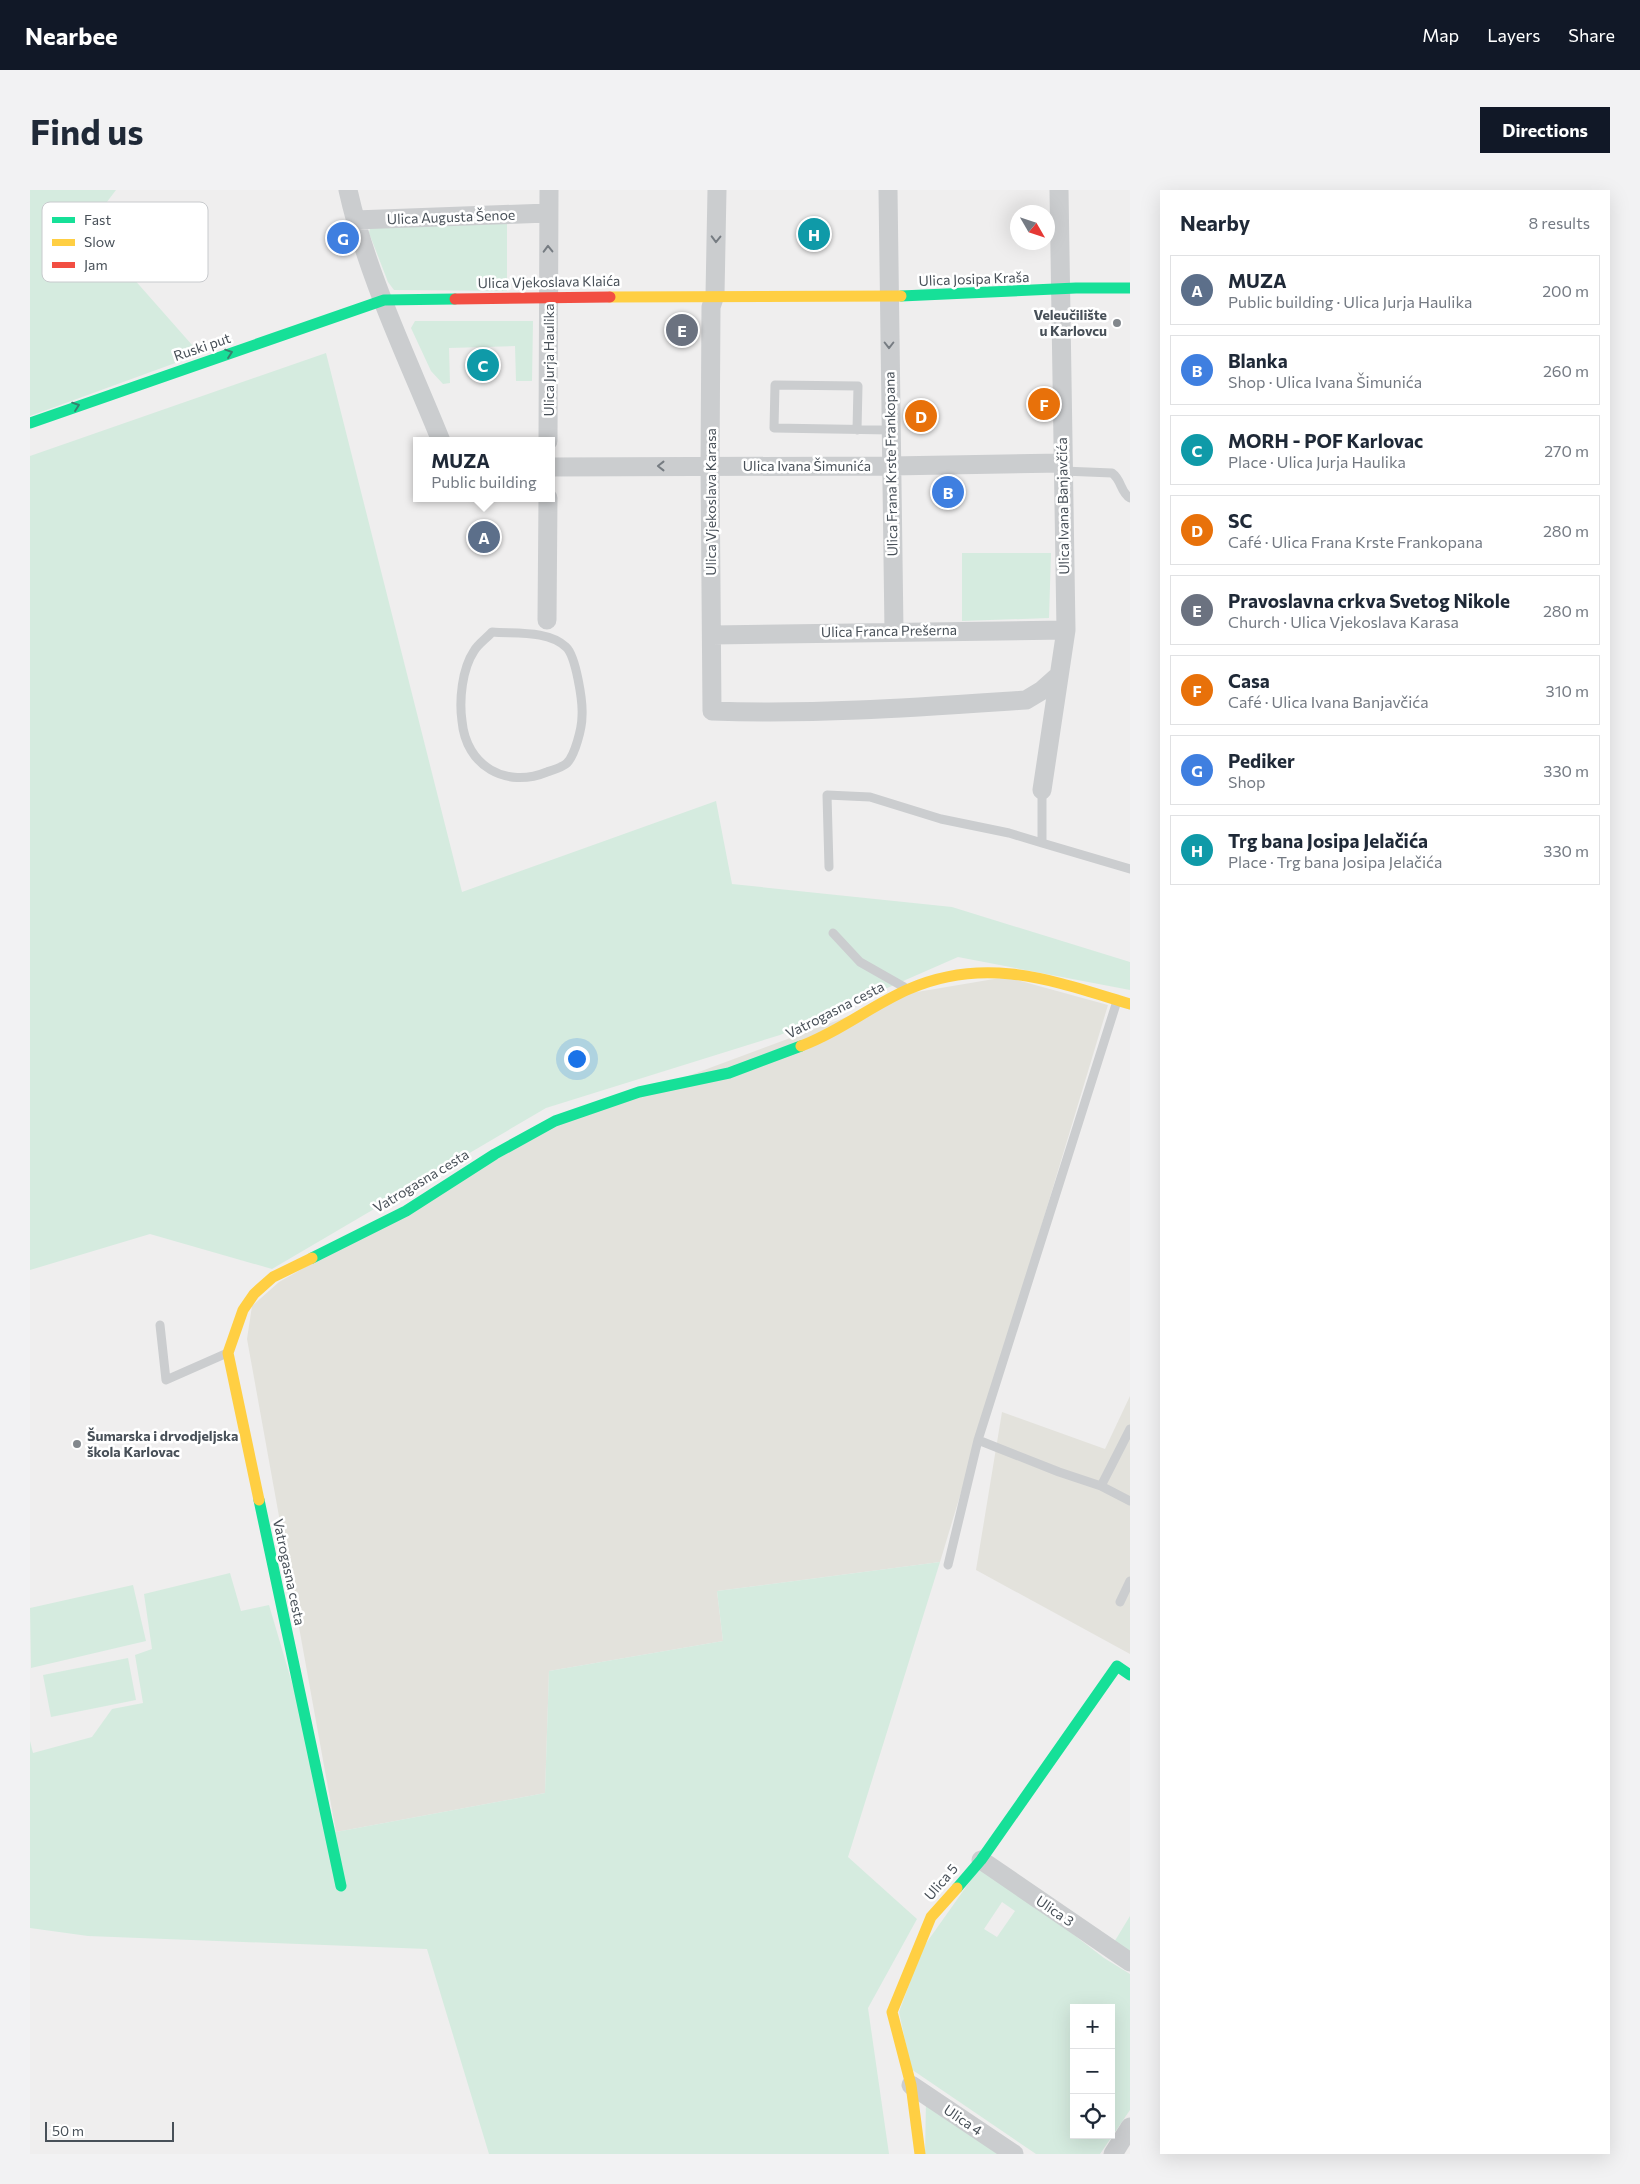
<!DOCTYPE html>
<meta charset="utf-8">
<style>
body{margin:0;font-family:Commissioner,sans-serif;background:#f2f2f3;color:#1f2937}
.controls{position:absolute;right:15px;bottom:15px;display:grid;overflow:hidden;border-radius:0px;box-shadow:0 5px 20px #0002}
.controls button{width:45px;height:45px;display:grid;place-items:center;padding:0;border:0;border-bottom:1px solid #e0e1e3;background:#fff;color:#1f2937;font:25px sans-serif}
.compass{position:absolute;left:980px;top:15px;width:45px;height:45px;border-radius:50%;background:#fff;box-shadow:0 5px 20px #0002;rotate:129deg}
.scale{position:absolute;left:15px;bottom:12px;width:129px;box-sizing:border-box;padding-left:5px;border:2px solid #485058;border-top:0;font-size:14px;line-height:18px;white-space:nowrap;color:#485058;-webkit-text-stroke:4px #fff;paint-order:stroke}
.you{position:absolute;left:546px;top:868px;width:18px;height:18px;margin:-12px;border:4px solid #fff;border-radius:50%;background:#1a73e8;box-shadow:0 0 0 8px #1a73e833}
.badge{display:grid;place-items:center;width:32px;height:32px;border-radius:50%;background:#111827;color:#fff;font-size:16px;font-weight:700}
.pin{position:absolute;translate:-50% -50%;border:2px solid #fff;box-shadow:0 1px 5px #0006}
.popup{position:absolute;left:383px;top:247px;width:142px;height:65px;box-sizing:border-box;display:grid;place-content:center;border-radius:0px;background:#fff;filter:drop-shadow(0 1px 4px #0005);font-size:16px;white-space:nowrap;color:#747a83}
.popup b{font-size:19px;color:#1f2937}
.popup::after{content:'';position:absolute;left:50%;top:100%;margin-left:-10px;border:10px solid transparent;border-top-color:#fff}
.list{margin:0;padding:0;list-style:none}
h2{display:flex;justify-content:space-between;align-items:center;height:65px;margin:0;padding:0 20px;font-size:21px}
h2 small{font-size:16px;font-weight:400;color:#747a83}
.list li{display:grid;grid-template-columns:32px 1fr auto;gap:15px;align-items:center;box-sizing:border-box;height:70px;margin:0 10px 10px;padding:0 10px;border:1px solid #e0e1e3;border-radius:0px}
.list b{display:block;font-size:19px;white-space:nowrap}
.list p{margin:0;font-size:16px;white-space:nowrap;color:#747a83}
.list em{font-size:16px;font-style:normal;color:#747a83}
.icon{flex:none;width:28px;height:28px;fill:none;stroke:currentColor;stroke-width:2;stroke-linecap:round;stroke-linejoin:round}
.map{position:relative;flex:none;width:1100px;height:1964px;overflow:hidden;border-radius:0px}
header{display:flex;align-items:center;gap:30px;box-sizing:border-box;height:70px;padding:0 25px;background:#111827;color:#fff}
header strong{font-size:24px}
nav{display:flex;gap:28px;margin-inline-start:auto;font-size:18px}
.intro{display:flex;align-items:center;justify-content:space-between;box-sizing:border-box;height:120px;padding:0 30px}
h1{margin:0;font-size:35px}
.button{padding:12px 22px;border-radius:0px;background:#111827;color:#fff;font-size:18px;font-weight:700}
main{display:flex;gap:30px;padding:0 30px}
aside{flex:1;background:#fff;border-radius:0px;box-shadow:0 5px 20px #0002}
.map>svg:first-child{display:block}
.commercial{fill:#e3e2dc}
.green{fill:#d5ebdf;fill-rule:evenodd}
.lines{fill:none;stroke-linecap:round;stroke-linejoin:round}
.lane{stroke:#cbcdcf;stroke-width:9}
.street{stroke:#cbcdcf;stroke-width:19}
.fast{stroke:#16e098;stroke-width:11}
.slow{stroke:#ffcf43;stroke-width:11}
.jam{stroke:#f24e42;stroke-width:11}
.oneway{stroke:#767c82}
.oneway2{stroke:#36826e}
.poi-dot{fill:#82878c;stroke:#fff;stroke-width:2}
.labels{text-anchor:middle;stroke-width:5;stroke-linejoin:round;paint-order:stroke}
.street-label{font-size:14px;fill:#485058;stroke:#fff}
.poi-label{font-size:14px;font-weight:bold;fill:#485058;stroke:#fff;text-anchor:end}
.key{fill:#fff;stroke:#c8cacd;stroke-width:1}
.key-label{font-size:14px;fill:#485058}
</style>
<header>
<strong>Nearbee</strong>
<nav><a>Map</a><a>Layers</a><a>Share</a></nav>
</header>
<div class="intro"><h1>Find us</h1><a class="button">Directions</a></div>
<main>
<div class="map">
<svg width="1100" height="1964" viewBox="0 0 1100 1964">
<rect width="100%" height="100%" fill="#efeeee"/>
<!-- commercial -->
<path class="commercial" d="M976 787 1078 815 910 1372 687 1401 693 1451 519 1481 515 1603 306 1642 217 1149 222 1116 249 1092 529 934 881 803Z
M1100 1206V1464L946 1380 972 1222 1075 1259Z"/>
<!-- green -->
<path class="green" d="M0 0H86L58 37 170 164 0 226Z
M477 33V101L364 100 358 92 339 43 340 38Z
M385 131H503L502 191H486L485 156 419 158 420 193 413 194 401 181 381 138Z
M296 163 432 702 686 611 702 694 922 717 1100 772V800L928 767 750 845 516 918 242 1079 120 1044 0 1080V266Z
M932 363H1021L1019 428 932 431Z
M910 1372 818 1667 887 1729 838 1818 859 1964H459L397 1759 58 1746 0 1738V1551L3 1563 62 1547 82 1519 113 1513 105 1465 122 1459 114 1404 200 1383 211 1421 239 1415 306 1642 515 1603 519 1481 693 1451 687 1401Z
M103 1395 116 1451 1 1478 0 1418Z
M98 1468 106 1510 21 1527 13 1485Z
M948 1680 961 1681 1074 1768 1100 1784V1920L1070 1964H1006L881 1879 869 1822 892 1759ZM972 1712 985 1721 967 1747 954 1739ZM1044 1818H1081V1945H1044Z
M1100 1726V1766L1083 1754Z
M896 1911 978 1964H895Z"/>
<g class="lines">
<!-- lane -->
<path class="lane" d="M827 240 828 196 745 195 744 238 860 240
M1033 281 1082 283C1092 290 1090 302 1100 308
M462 442C485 444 518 440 536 457 546 466 553 512 552 526 552 538 545 565 537 573 533 577 523 580 517 582 476 599 436 576 432 531 429 510 432 479 444 461 448 454 457 448 462 442Z
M1012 653 1100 679
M799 677 797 605 840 607 911 629 979 643 1012 653V600
M803 743 830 772 874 797
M130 1135 136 1190 195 1164
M948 1250 1029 1282 1071 1296 1100 1239
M1071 1296 1100 1311
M918 1375 948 1250 1087 811
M1090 1412 1100 1391"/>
<!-- street -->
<path class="street" d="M318 0C337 86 378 169 411 251
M687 0 685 105 681 117 680 276 682 521C787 525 892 517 996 510L1011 501 1029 485
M858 0 864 441
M325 30 518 23
M518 251 519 0
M522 277 861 276 1032 273
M517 430 518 308
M682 445 1036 440
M1012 600 1036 440 1029 0
M951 1670 1100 1772
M881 1895 984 1964
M1083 1964 1100 1937"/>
<!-- fast -->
<path class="fast" d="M871 106 1046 98H1100
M0 233 354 110 425 109
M282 1068 376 1021 465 964 525 931 609 902 699 883 771 856
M229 1310 311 1696
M927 1698 951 1670 1087 1476 1100 1485"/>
<!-- slow -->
<path class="slow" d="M580 107 871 106
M771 856C809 842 842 815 879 799 957 765 1024 791 1100 814
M229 1310 198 1163 213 1120 224 1104 243 1087 282 1068
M890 1964 881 1895 862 1822 901 1727 927 1698"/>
<!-- jam -->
<path class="jam" d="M425 109 580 107"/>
</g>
<!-- one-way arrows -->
<defs><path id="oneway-chevron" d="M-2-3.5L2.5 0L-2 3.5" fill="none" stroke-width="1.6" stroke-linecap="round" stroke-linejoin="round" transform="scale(1.25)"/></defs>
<g class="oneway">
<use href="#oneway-chevron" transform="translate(686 49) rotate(91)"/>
<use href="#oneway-chevron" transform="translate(518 59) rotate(-91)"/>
<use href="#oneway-chevron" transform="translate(859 155) rotate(90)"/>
<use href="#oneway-chevron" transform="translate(631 276) rotate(180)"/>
</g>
<g class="oneway2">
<use href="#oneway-chevron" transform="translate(199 163) rotate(-19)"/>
<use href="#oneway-chevron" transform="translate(46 216) rotate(-19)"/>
</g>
<!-- markers -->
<g class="poi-dot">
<circle cx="1087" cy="133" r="5"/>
<circle cx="47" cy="1254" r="5"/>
</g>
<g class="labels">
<!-- street labels -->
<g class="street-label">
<text transform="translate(421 27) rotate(-2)" y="5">Ulica Augusta Šenoe</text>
<text transform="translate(944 89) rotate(-2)" y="5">Ulica Josipa Kraša</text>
<text transform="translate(519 92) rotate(-1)" y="5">Ulica Vjekoslava Klaića</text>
<text transform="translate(172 157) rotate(-19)" y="5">Ruski put</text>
<text transform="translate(519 170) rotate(-90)" y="5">Ulica Jurja Haulika</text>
<text transform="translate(861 274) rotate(-91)" y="5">Ulica Frana Krste Frankopana</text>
<text x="777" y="281">Ulica Ivana Šimunića</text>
<text transform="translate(681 312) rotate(-90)" y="5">Ulica Vjekoslava Karasa</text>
<text transform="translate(1033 316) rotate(-91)" y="5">Ulica Ivana Banjavčića</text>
<text transform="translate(859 441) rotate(-1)" y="5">Ulica Franca Prešerna</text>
<text transform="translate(805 820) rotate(-27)" y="5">Vatrogasna cesta</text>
<text transform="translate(391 991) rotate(-31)" y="5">Vatrogasna cesta</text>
<text transform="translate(259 1382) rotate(78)" y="5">Vatrogasna cesta</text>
<text transform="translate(911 1692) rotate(-49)" y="5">Ulica 5</text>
<text transform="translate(1025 1721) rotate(34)" y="5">Ulica 3</text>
<text transform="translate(933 1930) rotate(34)" y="5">Ulica 4</text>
</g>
<!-- poi labels -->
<g class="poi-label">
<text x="1077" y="130">Veleučilište<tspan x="1077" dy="16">u Karlovcu</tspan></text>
<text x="57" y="1251" text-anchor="start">Šumarska i drvodjeljska<tspan x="57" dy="16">škola Karlovac</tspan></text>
</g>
</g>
<!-- legend -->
<rect x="12" y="12" width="166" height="80" rx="8" class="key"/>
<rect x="22" y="27" width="23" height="6" fill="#16e098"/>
<rect x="22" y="49" width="23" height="7" fill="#ffcf43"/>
<rect x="22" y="72" width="23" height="6" fill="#f24e42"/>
<g class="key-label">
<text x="54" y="35">Fast</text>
<text x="54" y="57">Slow</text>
<text x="54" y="80">Jam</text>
</g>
</svg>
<div class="controls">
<button>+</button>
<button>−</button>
<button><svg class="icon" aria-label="locate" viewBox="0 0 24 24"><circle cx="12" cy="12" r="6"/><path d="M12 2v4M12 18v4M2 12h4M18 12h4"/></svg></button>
</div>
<svg class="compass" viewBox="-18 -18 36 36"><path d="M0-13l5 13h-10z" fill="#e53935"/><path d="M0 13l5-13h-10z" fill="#747a83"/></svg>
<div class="scale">50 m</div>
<div class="you"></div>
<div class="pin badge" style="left:454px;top:347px;background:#5c6f8a">A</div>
<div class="popup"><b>MUZA</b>Public building</div>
<div class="pin badge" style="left:918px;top:302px;background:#3f7fe0">B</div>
<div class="pin badge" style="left:453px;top:175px;background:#0f9aa8">C</div>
<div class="pin badge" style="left:891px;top:226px;background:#e8710a">D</div>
<div class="pin badge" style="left:652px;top:140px;background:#6b7280">E</div>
<div class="pin badge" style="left:1014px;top:214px;background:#e8710a">F</div>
<div class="pin badge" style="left:313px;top:48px;background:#3f7fe0">G</div>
<div class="pin badge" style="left:784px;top:44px;background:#0f9aa8">H</div>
</div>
<aside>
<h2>Nearby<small>8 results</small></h2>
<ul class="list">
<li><span class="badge" style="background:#5c6f8a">A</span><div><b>MUZA</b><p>Public building · Ulica Jurja Haulika</p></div><em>200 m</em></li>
<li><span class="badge" style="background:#3f7fe0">B</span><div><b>Blanka</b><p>Shop · Ulica Ivana Šimunića</p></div><em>260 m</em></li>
<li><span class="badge" style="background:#0f9aa8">C</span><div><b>MORH - POF Karlovac</b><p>Place · Ulica Jurja Haulika</p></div><em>270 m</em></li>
<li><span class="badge" style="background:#e8710a">D</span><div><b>SC</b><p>Café · Ulica Frana Krste Frankopana</p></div><em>280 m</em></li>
<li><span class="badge" style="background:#6b7280">E</span><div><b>Pravoslavna crkva Svetog Nikole</b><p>Church · Ulica Vjekoslava Karasa</p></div><em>280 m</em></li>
<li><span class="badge" style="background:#e8710a">F</span><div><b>Casa</b><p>Café · Ulica Ivana Banjavčića</p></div><em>310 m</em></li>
<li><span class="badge" style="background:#3f7fe0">G</span><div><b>Pediker</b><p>Shop</p></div><em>330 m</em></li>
<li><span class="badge" style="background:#0f9aa8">H</span><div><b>Trg bana Josipa Jelačića</b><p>Place · Trg bana Josipa Jelačića</p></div><em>330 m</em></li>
</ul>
</aside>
</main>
